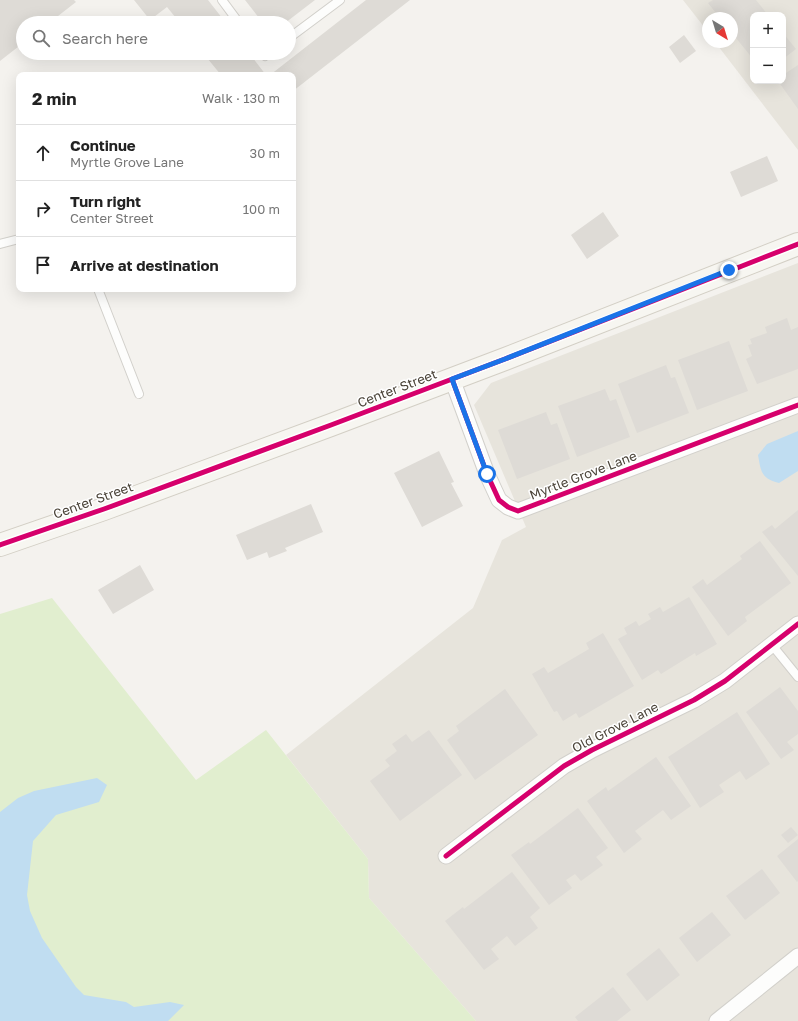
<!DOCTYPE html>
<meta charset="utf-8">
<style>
body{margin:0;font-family:"Golos Text",sans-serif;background:#f2f2f2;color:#222}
.controls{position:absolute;right:12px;top:12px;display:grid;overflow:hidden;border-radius:8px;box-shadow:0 4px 16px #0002}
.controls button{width:36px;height:36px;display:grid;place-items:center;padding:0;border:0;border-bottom:1px solid #e0e0e0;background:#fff;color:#222;font:20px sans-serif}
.compass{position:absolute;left:702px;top:12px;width:36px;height:36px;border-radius:50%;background:#fff;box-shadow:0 4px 16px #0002;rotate:142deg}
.stop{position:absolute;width:12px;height:12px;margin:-9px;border:3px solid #1a73e8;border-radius:50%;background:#fff}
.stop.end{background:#1a73e8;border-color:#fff;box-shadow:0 1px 4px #0008}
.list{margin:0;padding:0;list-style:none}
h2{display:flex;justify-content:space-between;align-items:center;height:52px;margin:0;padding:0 16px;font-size:17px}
h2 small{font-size:13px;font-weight:400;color:#767676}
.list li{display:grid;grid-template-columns:26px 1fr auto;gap:12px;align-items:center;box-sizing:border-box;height:56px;padding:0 16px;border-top:1px solid #e0e0e0}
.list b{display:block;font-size:15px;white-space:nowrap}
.list p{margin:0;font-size:13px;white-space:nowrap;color:#767676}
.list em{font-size:13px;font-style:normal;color:#767676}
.icon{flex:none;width:22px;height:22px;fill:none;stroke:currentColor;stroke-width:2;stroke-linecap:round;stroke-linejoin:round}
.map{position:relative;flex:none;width:798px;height:1021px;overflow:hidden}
.search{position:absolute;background:#fff;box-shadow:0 4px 16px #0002;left:16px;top:16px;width:280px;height:44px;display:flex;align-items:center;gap:10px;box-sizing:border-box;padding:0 14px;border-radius:22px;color:#767676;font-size:15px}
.panel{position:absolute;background:#fff;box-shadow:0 4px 16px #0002;left:16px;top:72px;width:280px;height:220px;border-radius:8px}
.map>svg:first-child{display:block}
.residential{fill:#e7e4dc;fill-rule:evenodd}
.green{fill:#e1eecf}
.water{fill:#c0ddf1}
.building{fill:#dedbd6}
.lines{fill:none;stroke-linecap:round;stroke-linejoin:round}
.service-casing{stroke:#d2d0cb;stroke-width:10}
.minor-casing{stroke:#d2d0cb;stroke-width:17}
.secondary-casing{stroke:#d3cfc5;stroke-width:24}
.service{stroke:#fdfdfc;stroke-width:8}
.minor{stroke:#fdfdfc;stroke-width:15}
.secondary{stroke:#f7f6f1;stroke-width:22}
.cycleway-casing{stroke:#fff;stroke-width:8}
.cycleway{stroke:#d6006c;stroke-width:5}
.route{stroke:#1a73e8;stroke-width:5}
.labels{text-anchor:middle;stroke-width:3;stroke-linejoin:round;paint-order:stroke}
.street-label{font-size:13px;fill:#4b4439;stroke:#fff}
</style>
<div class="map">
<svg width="798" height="1021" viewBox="0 0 798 1021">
<rect width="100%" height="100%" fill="#f4f2ee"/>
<!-- residential -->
<path class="residential" d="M683 0H798V150L715 42H732V18H708V32ZM753 15H783V81H753Z
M798 263V1021H476L369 898 368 859 286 755 473 608 502 540 526 527 474 405 491 383Z"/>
<!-- green -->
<path class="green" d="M52 598 196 780 266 730 368 859 369 898 476 1021H0V614Z"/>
<!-- water -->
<path class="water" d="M798 431V471L779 483C761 478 761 472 758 455L767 444Z
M97 778 107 785 99 802 56 815 33 841 27 895 30 911 42 938 76 987 84 995 126 1002 134 1007 170 1002 184 1005 168 1021H0V812L18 798 34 791Z"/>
<!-- building -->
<path class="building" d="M0 0H74L76 2 49 23H23V43L0 61Z
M134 0H208L226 23H180L167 7 150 20Z
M245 0H315L285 23H263Z
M366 0H410L293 91V75H270Z
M713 0H756L768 15H753V59L732 33V18H720L708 3Z
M783 33 796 49 783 59Z
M684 35 696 51 680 63 669 47Z
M203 53H249L266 75H221Z
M798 65V109L778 81H783V75Z
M767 156 778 181 741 197 730 172Z
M603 212 619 236 587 259 571 235Z
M787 318 791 330 798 327V369L757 384 746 359 752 356 748 345 752 344 750 339 767 333 765 327Z
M729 341 748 391 697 410 678 360Z
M666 365 671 378 675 377 689 413 637 433 618 384Z
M605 389 610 401 616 399 630 437 577 457 558 406Z
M546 412 551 425 557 423 570 459 517 479 498 430Z
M439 451 454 482 451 483 463 506 422 527 394 473Z
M311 504 323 532 285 548 287 551 269 558 267 552 247 560 236 535Z
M798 510V576L762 532 772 525 775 529Z
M760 541 791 583 745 617 747 621 728 636 692 587 703 579 707 585 742 559 740 556Z
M140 565 154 590 113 614 98 590Z
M689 597 717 644 696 656 695 653 661 674 658 670 642 680 618 639 627 634 624 628 636 621 639 626 651 619 648 614 660 607 663 612Z
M603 633 634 686 579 718 576 713 563 721 557 711 554 712 532 674 544 667 548 673 589 649 586 643Z
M780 687 798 711V734L787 742 794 750 781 759 746 712Z
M505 689 538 735 475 780 447 740 459 731 456 726Z
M737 712 770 764 746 780 740 771 719 785 724 792 700 808 668 757Z
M429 730 462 775 400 821 370 781 390 766 385 760 397 751 392 744 406 734 412 742Z
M656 757 691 806 671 820 663 810 635 831 642 839 624 853 587 801 606 787 608 791Z
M578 808 608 848 596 857 603 865 581 881 575 874 566 880 572 888 549 905 511 855 529 842 530 844Z
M791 827 798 835 788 843 781 835Z
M798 839V881L797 882 777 856Z
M762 869 780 893 745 920 726 896Z
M512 872 540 908 530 917 538 928 515 946 507 936 491 949 499 959 484 970 445 921 463 907 464 909Z
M712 912 731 935 697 962 679 938Z
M659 948 680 975 647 1001 626 974Z
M613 987 631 1010 617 1021H578L575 1017Z"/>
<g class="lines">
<defs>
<path id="service" d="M222 0 239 23
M289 38 340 0
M262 53 265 56 269 53
M0 244 19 239
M98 289 139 394
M772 645 798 677"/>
<path id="minor" d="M452 379 487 474 499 500 508 507 518 511 798 405
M446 856 564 766 592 750 694 700 725 681 798 624
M717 1021 798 956"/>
<path id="secondary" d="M0 545 104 509 331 425 505 359 798 244"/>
</defs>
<!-- service casing -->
<use href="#service" class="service-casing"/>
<!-- minor casing -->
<use href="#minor" class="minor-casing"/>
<!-- secondary casing -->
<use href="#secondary" class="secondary-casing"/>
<!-- service -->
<use href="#service" class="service"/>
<!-- minor -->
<use href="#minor" class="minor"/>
<!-- secondary -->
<use href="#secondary" class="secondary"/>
<defs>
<path id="cycleway" d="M452 379 487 474 499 500 508 507 518 511 798 405
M0 545 104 509 331 425 505 359 798 244
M446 856 564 766 592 750 694 700 725 681 798 624"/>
</defs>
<!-- cycleway casing -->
<use href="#cycleway" class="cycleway-casing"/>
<!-- cycleway -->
<use href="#cycleway" class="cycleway"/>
</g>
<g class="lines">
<!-- route -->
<path class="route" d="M487 474 452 379 505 359 729 270"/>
</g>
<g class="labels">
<!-- street labels -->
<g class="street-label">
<text transform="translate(397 388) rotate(-21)" y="5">Center Street</text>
<text transform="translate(583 475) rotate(-21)" y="5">Myrtle Grove Lane</text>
<text transform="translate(93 500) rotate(-20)" y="5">Center Street</text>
<text transform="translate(615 727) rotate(-27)" y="5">Old Grove Lane</text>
</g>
</g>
</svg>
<div class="controls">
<button>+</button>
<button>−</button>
</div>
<svg class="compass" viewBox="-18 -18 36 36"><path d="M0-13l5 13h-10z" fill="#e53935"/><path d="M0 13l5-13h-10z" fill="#767676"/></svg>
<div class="stop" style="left:487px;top:474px"></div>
<div class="stop end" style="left:729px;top:270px"></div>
<div class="search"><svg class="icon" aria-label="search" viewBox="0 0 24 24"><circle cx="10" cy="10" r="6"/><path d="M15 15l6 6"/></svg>Search here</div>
<section class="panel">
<h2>2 min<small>Walk · 130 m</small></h2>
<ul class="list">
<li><svg class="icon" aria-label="ahead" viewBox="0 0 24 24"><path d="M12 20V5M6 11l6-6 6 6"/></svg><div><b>Continue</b><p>Myrtle Grove Lane</p></div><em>30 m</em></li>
<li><svg class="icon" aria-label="right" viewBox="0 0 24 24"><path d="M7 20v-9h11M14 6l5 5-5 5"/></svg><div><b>Turn right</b><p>Center Street</p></div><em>100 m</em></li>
<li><svg class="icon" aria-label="arrive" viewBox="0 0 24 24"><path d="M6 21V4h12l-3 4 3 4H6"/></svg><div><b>Arrive at destination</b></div></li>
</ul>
</section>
</div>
